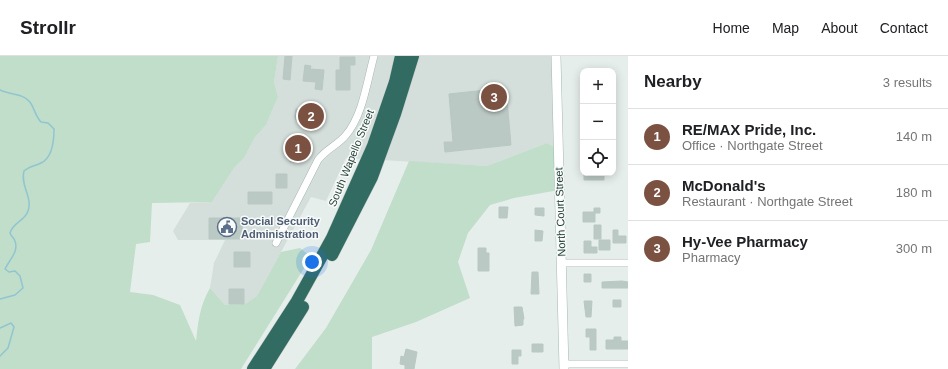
<!DOCTYPE html>
<meta charset="utf-8">
<style>
body{margin:0;font-family:Helvetica,sans-serif;background:#f2f2f2;color:#202124}
.controls{position:absolute;right:12px;top:12px;display:grid;overflow:hidden;border-radius:8px;box-shadow:0 2px 10px #0003}
.controls button{width:36px;height:36px;display:grid;place-items:center;padding:0;border:0;border-bottom:1px solid #e0e0e0;background:#fff;color:#202124;font:20px sans-serif}
.you{position:absolute;left:312px;top:206px;width:14px;height:14px;margin:-10px;border:3px solid #fff;border-radius:50%;background:#1a73e8;box-shadow:0 0 0 6px #1a73e833}
.badge{display:grid;place-items:center;width:26px;height:26px;border-radius:50%;background:#7b5142;color:#fff;font-size:13px;font-weight:700}
.pin{position:absolute;translate:-50% -50%;border:2px solid #fff;box-shadow:0 1px 4px #0006}
.list{margin:0;padding:0;list-style:none}
h2{display:flex;justify-content:space-between;align-items:center;height:52px;margin:0;padding:0 16px;font-size:17px}
h2 small{font-size:13px;font-weight:400;color:#757577}
.list li{display:grid;grid-template-columns:26px 1fr auto;gap:12px;align-items:center;box-sizing:border-box;height:56px;padding:0 16px;border-top:1px solid #e0e0e0}
.list b{display:block;font-size:15px;white-space:nowrap}
.list p{margin:0;font-size:13px;white-space:nowrap;color:#757577}
.list em{font-size:13px;font-style:normal;color:#757577}
.icon{flex:none;width:22px;height:22px;fill:none;stroke:currentColor;stroke-width:2;stroke-linecap:round;stroke-linejoin:round}
.map{position:relative;flex:none;width:628px;height:313px;overflow:hidden}
header{display:flex;align-items:center;gap:24px;box-sizing:border-box;height:56px;padding:0 20px;background:#fff;border-bottom:1px solid #e0e0e0}
header strong{font-size:19px}
nav{display:flex;gap:22px;margin-inline-start:auto;font-size:14px}
main{display:flex}
aside{flex:1;background:#fff}
.map>svg:first-child{display:block}
.built{fill:#d4deda}
.green{fill:#c0dec9}
.lines{fill:none;stroke-linecap:round;stroke-linejoin:round}
.stream{stroke:#91c5d0;stroke-width:1.5}
.building{fill:#bbc9c4;stroke:#b8c8c2}
.street-casing{stroke:#a8b6b2;stroke-width:8}
.secondary-casing{stroke:#a5b9b3;stroke-width:10}
.highway-casing{stroke:#c2cac8;stroke-width:13}
.street{stroke:#fff;stroke-width:7}
.secondary{stroke:#fff;stroke-width:9}
.highway{stroke:#326b61;stroke-width:12}
.labels{text-anchor:middle;stroke-width:3;stroke-linejoin:round;paint-order:stroke}
.street-label{font-size:11px;fill:#254039;stroke:#f7faf9}
.service-label{font-size:11px;font-weight:bold;fill:#4e5e75;stroke:#f7faf9;text-anchor:start}
</style>
<header>
<strong>Strollr</strong>
<nav><a>Home</a><a>Map</a><a>About</a><a>Contact</a></nav>
</header>
<main>
<div class="map">
<svg width="628" height="313" viewBox="0 0 628 313">
<rect width="100%" height="100%" fill="#e6eeeb"/>
<!-- built -->
<path class="built" d="M278 0H556L558 93 547 87 487 110 346 102 326 145 311 141 257 240 245 248 225 249 210 232 214 207 225 184H178L173 175 190 147 212 146 234 112 244 102 255 81 266 69 278 41 274 26Z"/>
<!-- green -->
<path class="green" d="M0 0H278L274 26 278 41 266 69 255 81 244 102 234 112 212 146 152 147 150 186 136 188 130 236 153 239 180 249 196 285C198 266 200 249 210 232L225 249 245 248 257 240 281 196 300 192 311 201 241 313H0Z
M547 87 558 93 559 134 514 142 490 149 468 177 458 206 470 242 416 266 372 281V313H295L326 272 371 194 409 105 487 110Z"/>
<g class="lines">
<!-- stream -->
<path class="stream" d="M0 34C9 39 23 37 30 46 35 53 35 60 41 66L48 67 54 73C54 84 52 102 41 107 35 110 29 110 24 115 20 130 33 141 28 155 25 165 13 166 10 177 11 180 14 182 15 185 19 196 9 204 5 213L9 216 15 215 20 220 23 232 15 239 0 243
M0 272 11 267 14 271 8 292 0 300"/>
</g>
<!-- building -->
<path class="building" d="M285 0H292L290 24 283 23Z
M340 1H355V9H350V34H336V14H340Z
M305 9 311 10 310 13 324 14 322 34 315 33 316 26 303 25Z
M496 27 497 33 506 32 511 89 445 96 444 86H453L449 38 486 34V28Z
M296 53H325V64H319V66L296 64 295 60Z
M290 84H303L304 99H301V106H290Z
M584 117H604V124H584Z
M276 118H287V132H276Z
M248 136H272V148H248Z
M499 151H508L507 162H499Z
M535 152H544V160L535 159Z
M594 152H600V157H595V166H583V156H594Z
M209 162H241L243 163 241 183H209Z
M594 169H601V183H594Z
M535 174 543 175 542 185H535Z
M613 174H618V180H626V187H613Z
M599 184H610V194H599Z
M584 185H591V191H597V197H584Z
M478 192H486V197H489V215H478Z
M234 196H250V211H234Z
M532 216H538L539 238H531Z
M584 218H591V226H584Z
M622 225 628 226V232H602V226Z
M229 233H244V248H229Z
M613 244H621V251H613Z
M584 245H592L591 261H586Z
M514 251H522L524 263H523V269L515 270Z
M586 273H596V294H590V281H586Z
M614 281H621V285H628V293H606V284H614Z
M532 288H543V296H532Z
M406 293 417 296 414 313H405V309L400 308 401 300 404 301Z
M512 294H521V300H518V308H512Z"/>
<g class="lines">
<defs>
<path id="street" d="M276 187 318 104C326 93 338 89 346 79 363 59 367 25 374 0
M562 207H628
M564 308H628"/>
<path id="secondary" d="M556 0 564 313"/>
<path id="highway" d="M332 199 372 121 395 58 413 0
M253 313 297 245 332 182 373 90 395 26 401 0
M264 313 303 251"/>
</defs>
<!-- street casing -->
<use href="#street" class="street-casing"/>
<!-- secondary casing -->
<use href="#secondary" class="secondary-casing"/>
<!-- highway casing -->
<use href="#highway" class="highway-casing"/>
<!-- street -->
<use href="#street" class="street"/>
<!-- secondary -->
<use href="#secondary" class="secondary"/>
<!-- highway -->
<use href="#highway" class="highway"/>
</g>
<!-- icons -->
<defs>
<symbol id="civic-ring" viewBox="-11 -11 22 22"><circle r="9.5" fill="#f7faf9" stroke="#5c6f8a" stroke-width="1.5"/><path d="M-.6-6.5H3V-4.5H.6V-3L4-1V1h2V6H-6V1h2V-1L-.6-3ZM-1.2 2.5V6h2.4V2.5Z" fill="#5c6f8a"/></symbol>
</defs>
<g fill-rule="evenodd">
<use href="#civic-ring" x="216" y="160" width="22" height="22"/>
</g>
<g class="labels">
<!-- street labels -->
<g class="street-label">
<text transform="translate(351 102) rotate(-68)" y="4">South Wapello Street</text>
<text transform="translate(560 156) rotate(-92)" y="4">North Court Street</text>
</g>
<!-- service labels -->
<g class="service-label">
<text x="241" y="169">Social Security<tspan x="241" dy="13">Administration</tspan></text>
</g>
</g>
</svg>
<div class="controls">
<button>+</button>
<button>−</button>
<button><svg class="icon" aria-label="locate" viewBox="0 0 24 24"><circle cx="12" cy="12" r="6"/><path d="M12 2v4M12 18v4M2 12h4M18 12h4"/></svg></button>
</div>
<div class="you"></div>
<div class="pin badge" style="left:298px;top:92px">1</div>
<div class="pin badge" style="left:311px;top:60px">2</div>
<div class="pin badge" style="left:494px;top:41px">3</div>
</div>
<aside>
<h2>Nearby<small>3 results</small></h2>
<ul class="list">
<li><span class="badge">1</span><div><b>RE/MAX Pride, Inc.</b><p>Office · Northgate Street</p></div><em>140 m</em></li>
<li><span class="badge">2</span><div><b>McDonald's</b><p>Restaurant · Northgate Street</p></div><em>180 m</em></li>
<li><span class="badge">3</span><div><b>Hy-Vee Pharmacy</b><p>Pharmacy</p></div><em>300 m</em></li>
</ul>
</aside>
</main>
